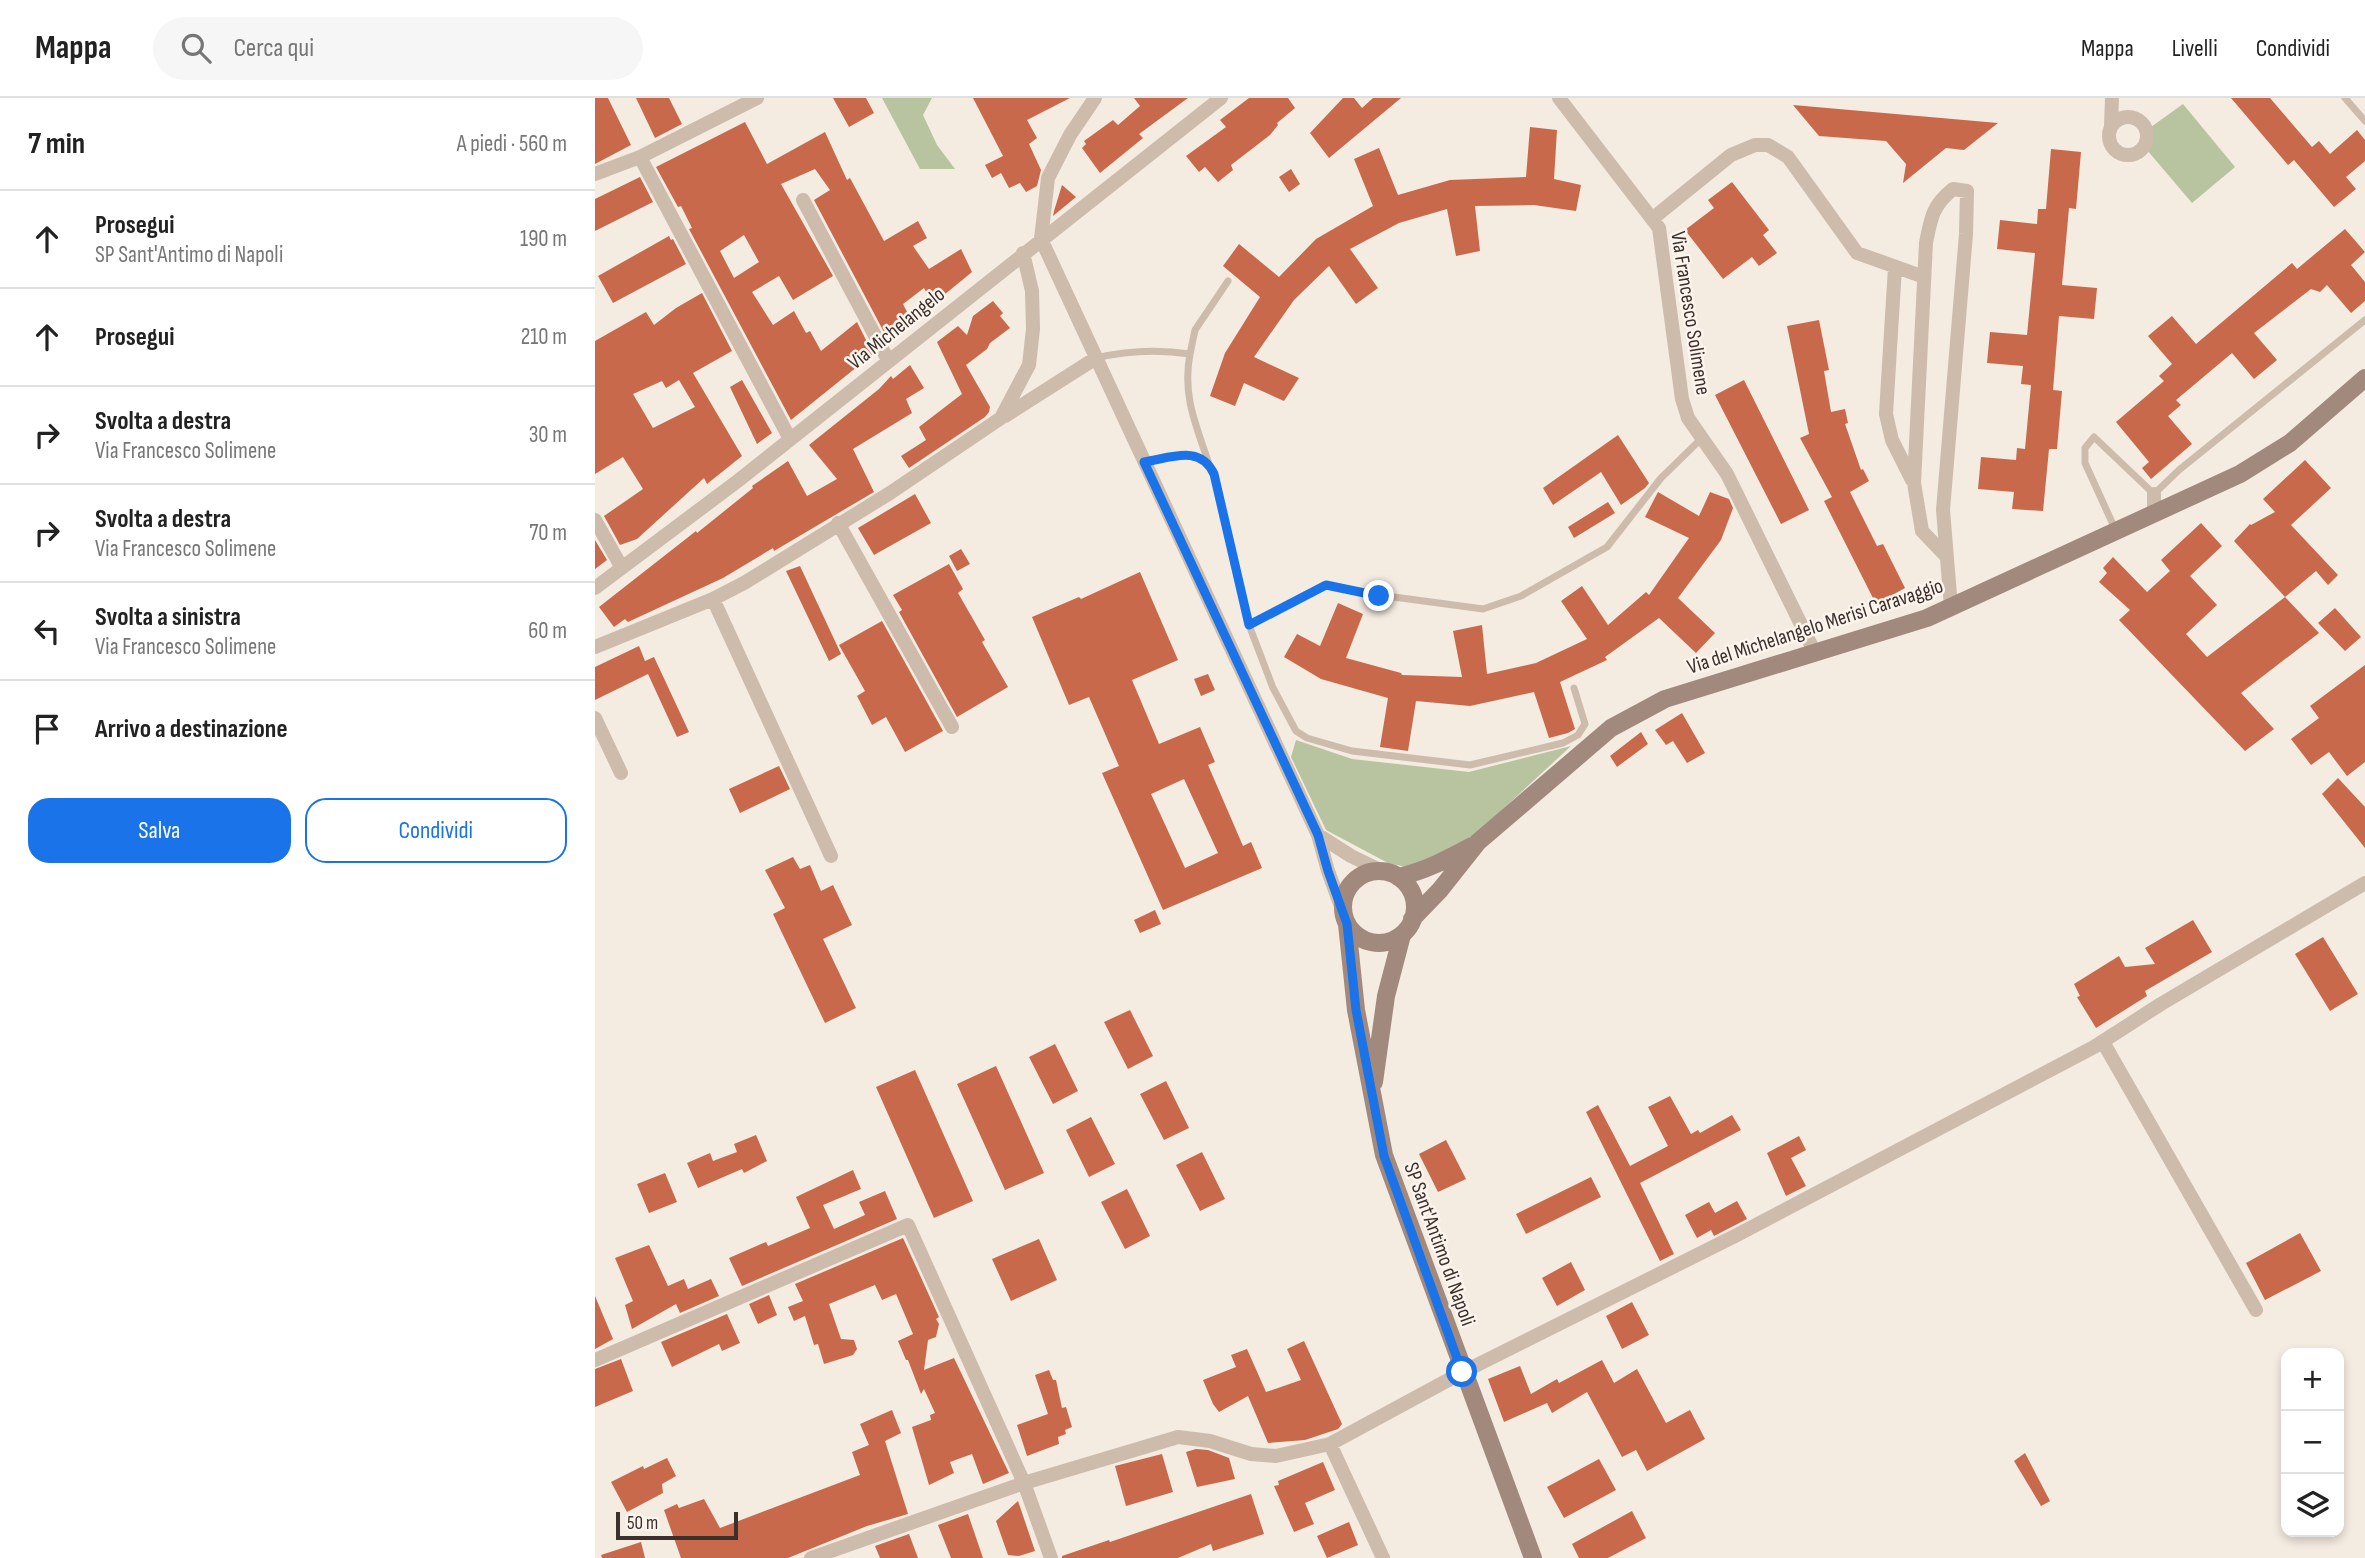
<!DOCTYPE html>
<html lang="it">
<meta charset="utf-8">
<style>
body{margin:0;font-family:"Sofia Sans Condensed",sans-serif;background:#f6f6f6;color:#222}
.controls{position:absolute;right:21px;bottom:21px;display:grid;overflow:hidden;border-radius:14px;box-shadow:0 4px 10px #0003}
.controls button{width:63px;height:63px;display:grid;place-items:center;padding:0;border:0;border-bottom:2px solid #e0e0e0;background:#fff;color:#222;font:35px sans-serif}
.scale{position:absolute;left:21px;bottom:18px;width:122px;box-sizing:border-box;padding-left:7px;border:4px solid #3b302b;border-top:0;font-size:19px;line-height:24px;white-space:nowrap;color:#3b302b;-webkit-text-stroke:5px #fbf5ee;paint-order:stroke}
.stop{position:absolute;width:21px;height:21px;margin:-16px;border:5px solid #1a73e8;border-radius:50%;background:#fff}
.stop.end{background:#1a73e8;border-color:#fff;box-shadow:0 2px 7px #0008}
.list{margin:0;padding:0;list-style:none}
h2{display:flex;justify-content:space-between;align-items:center;height:91px;margin:0;padding:0 28px;font-size:30px}
h2 small{font-size:23px;font-weight:400;color:#767676}
.list li{display:grid;grid-template-columns:46px 1fr auto;gap:21px;align-items:center;box-sizing:border-box;height:98px;padding:0 28px;border-top:2px solid #e0e0e0}
.list b{display:block;font-size:26px;white-space:nowrap}
.list p{margin:0;font-size:23px;white-space:nowrap;color:#767676}
.list em{font-size:23px;font-style:normal;color:#767676}
.actions{display:flex;gap:14px;padding:21px 28px}
.actions a{flex:1;padding:16px 0;border:2px solid #1a73e8;border-radius:21px;text-align:center;font-size:24px;color:#1a73e8}
.actions .main{background:#1a73e8;color:#fff}
.icon{flex:none;width:38px;height:38px;fill:none;stroke:currentColor;stroke-width:2;stroke-linecap:round;stroke-linejoin:round}
.map{position:relative;flex:none;width:1770px;height:1460px;overflow:hidden}
header{display:flex;align-items:center;gap:42px;box-sizing:border-box;height:98px;padding:0 35px;background:#fff;border-bottom:2px solid #e0e0e0}
header strong{font-size:33px}
nav{display:flex;gap:38px;margin-inline-start:auto;font-size:24px}
.search{width:490px;height:63px;background:#f6f6f6;display:flex;align-items:center;gap:18px;box-sizing:border-box;padding:0 24px;border-radius:38px;color:#767676;font-size:26px}
main{display:flex}
aside{flex:1;background:#fff}
.map>svg:first-child{display:block}
.green{fill:#b8c4a0}
.building{fill:#c8694b;fill-rule:evenodd}
.lines{fill:none;stroke-linecap:round;stroke-linejoin:round}
.lane{stroke:#cdbbac;stroke-width:7}
.street{stroke:#cdbbac;stroke-width:14}
.secondary{stroke:#a18a7d;stroke-width:18}
.route{stroke:#1a73e8;stroke-width:9}
.labels{text-anchor:middle;stroke-width:5;stroke-linejoin:round;paint-order:stroke}
.street-label{font-size:21px;fill:#3b302b;stroke:#fbf5ee}
</style>
<header>
<strong>Mappa</strong>
<div class="search"><svg class="icon" aria-label="search" viewBox="0 0 24 24"><circle cx="10" cy="10" r="6"/><path d="M15 15l6 6"/></svg>Cerca qui</div>
<nav><a>Mappa</a><a>Livelli</a><a>Condividi</a></nav>
</header>
<main>
<aside>
<h2>7 min<small>A piedi · 560 m</small></h2>
<ul class="list">
<li><svg class="icon" aria-label="ahead" viewBox="0 0 24 24"><path d="M12 20V5M6 11l6-6 6 6"/></svg><div><b>Prosegui</b><p>SP Sant'Antimo di Napoli</p></div><em>190 m</em></li>
<li><svg class="icon" aria-label="ahead" viewBox="0 0 24 24"><path d="M12 20V5M6 11l6-6 6 6"/></svg><div><b>Prosegui</b></div><em>210 m</em></li>
<li><svg class="icon" aria-label="right" viewBox="0 0 24 24"><path d="M7 20v-9h11M14 6l5 5-5 5"/></svg><div><b>Svolta a destra</b><p>Via Francesco Solimene</p></div><em>30 m</em></li>
<li><svg class="icon" aria-label="right" viewBox="0 0 24 24"><path d="M7 20v-9h11M14 6l5 5-5 5"/></svg><div><b>Svolta a destra</b><p>Via Francesco Solimene</p></div><em>70 m</em></li>
<li><svg class="icon" aria-label="left" viewBox="0 0 24 24"><path d="M17 20v-9H6M10 6l-5 5 5 5"/></svg><div><b>Svolta a sinistra</b><p>Via Francesco Solimene</p></div><em>60 m</em></li>
<li><svg class="icon" aria-label="arrive" viewBox="0 0 24 24"><path d="M6 21V4h12l-3 4 3 4H6"/></svg><div><b>Arrivo a destinazione</b></div></li>
</ul>
<div class="actions"><a class="main">Salva</a><a>Condividi</a></div>
</aside>
<div class="map">
<svg width="1770" height="1460" viewBox="0 0 1770 1460">
<rect width="100%" height="100%" fill="#f4ebe1"/>
<!-- green -->
<path class="green" d="M287 0H337L328 17 342 47 360 71H325Z
M1588 6 1640 69 1597 105 1552 52 1556 29Z
M701 642 757 661 874 674 976 648 881 736 842 758 811 769 793 765 731 732 696 659Z"/>
<!-- building -->
<path class="building" d="M0 0H13L36 47 0 66Z
M41 0H74L87 26 60 40Z
M238 0H271L279 15 254 29Z
M378 0H475L432 22 442 40 434 46 446 72 442 88 431 94 425 85 414 90 406 75 397 80 390 67 408 58Z
M539 0H593L544 36 548 40 505 75 487 50 491 46 489 43 518 22 523 27 545 8Z
M654 0H693L700 10 682 25 683 27 675 37 636 67 638 72 623 84 610 69 604 74 591 58 631 29 625 22Z
M748 0H759L767 10 778 0H806L734 60 715 35Z
M1636 0H1675L1717 49 1724 43 1735 56 1762 32 1770 42V63L1751 79 1761 91 1739 109 1699 62 1693 67Z
M1198 7 1403 25 1369 52 1351 50 1308 85 1311 66 1291 43 1224 38Z
M150 24 172 66 230 34 252 82 255 80 289 143 323 123 332 140 318 148 334 171 366 151 377 174 338 206 329 190 308 206 316 222 290 236 219 102 235 92 220 71 186 86 238 178 198 202 184 178 157 194 178 227 199 213 211 235 215 233 226 253 262 224 278 256 196 322 94 131 97 130 86 108 83 109 61 69ZM149 137 164 164 139 180 125 153Z
M935 29 962 32 959 81 986 87 981 113 939 107 880 108 885 153 861 158 852 111 804 125 755 151 783 190 761 206 734 168 699 202 659 259 704 280 689 303 649 285 640 308 615 298 630 255 665 199 628 168 644 146 684 179 721 141 778 108 759 61 784 50 803 97 855 82 931 79Z
M1456 51 1486 54 1481 111 1474 110 1467 187 1502 190 1499 221 1464 218 1458 292 1467 293 1462 351H1454L1448 413 1417 411 1419 394 1383 391 1386 359 1421 362 1422 350 1430 351 1436 287 1426 286 1428 268 1392 265 1395 234 1432 237 1440 155 1402 151 1405 122 1442 126 1443 111H1451Z
M696 71 705 86 694 94 684 79Z
M45 79 58 104 0 133V101Z
M1137 84 1174 132 1168 137 1182 155 1164 168 1157 159 1128 181 1090 132 1119 110 1113 102Z
M467 87 481 99 458 118 459 113Z
M1750 131 1770 154 1756 167 1770 184V203L1756 215 1732 187 1725 194 1716 191 1659 235 1682 262 1659 281 1637 255 1581 302 1586 307 1573 318 1597 346 1556 381 1547 370 1554 364 1521 324 1569 283 1564 278 1577 266 1553 238 1577 218 1601 246 1697 165 1702 171Z
M74 138 76 142 78 141 91 166 18 205 3 178Z
M107 195 137 253 98 275 147 358 112 386 109 380 42 441 25 447 9 418 48 391 28 359 0 376V243L51 214 59 227 81 210ZM84 282 100 309 58 330 38 296 67 283 71 290Z
M398 203 408 215 405 218 415 230 395 245 392 251 371 267 395 309 394 314 390 319 314 370 306 358 331 342 324 329 367 296 342 244 363 228 372 237 378 218Z
M1224 222 1234 272 1229 273 1236 314 1250 311 1253 325 1250 326 1266 372 1268 371 1274 383 1255 394 1282 448 1288 446 1310 490 1281 506 1229 403 1237 399 1205 340 1214 336 1192 228Z
M315 267 329 290 311 301 317 315 258 351 279 394 179 453 178 450 128 480 33 524 30 521 19 529 4 509 101 433 102 435 158 390 157 388 193 363 212 398 242 381 214 347 284 291 296 278 298 281Z
M147 282 177 335 162 346 135 289Z
M1149 282 1214 412 1186 426 1120 297Z
M1023 337 1054 385 1050 390 1026 407 1006 374 958 407 948 390Z
M1710 362 1736 390 1696 427 1743 477 1733 487 1721 473 1690 499 1639 443 1655 426 1656 427 1680 414 1668 401Z
M1063 394 1104 418 1115 394 1134 401 1138 410 1126 442 1083 500 1120 535 1101 555 1064 520 1010 559 1012 562 965 584 980 631 973 635 954 640 939 594 875 608 821 603 813 653 785 649 793 600 726 581 689 559 702 536 725 548 743 505 768 516 751 560 806 575 807 577 867 579 858 533 887 527 892 576 941 565 992 541 966 503 987 488 1013 527 1051 494 1054 497 1094 440 1050 419Z
M320 396 336 425 279 457 263 430Z
M1013 404 1020 415 979 440 973 429Z
M1606 425 1627 448 1595 478 1622 507 1591 536 1612 559 1690 499 1724 535 1646 595 1679 631 1650 653 1524 522 1535 512 1504 484 1512 475 1508 470 1518 459 1552 494 1575 473 1566 462Z
M0 442 12 462 0 471Z
M366 451 375 466 362 473 354 458Z
M354 466 368 491 363 495 390 542 387 544 413 589 362 619 304 514 307 512 298 497Z
M205 468 246 556 234 563 191 473Z
M545 474 583 562 537 582 564 646 605 629 620 664 613 667 648 748 656 744 667 770 568 812 507 675 524 668 494 599 474 607 437 519 484 499 486 501ZM589 681 623 755 590 770 556 696Z
M1740 510 1766 539 1750 553 1723 525Z
M287 523 348 633 310 654 291 619 277 627 262 598 270 593 244 547Z
M44 548 50 563 59 559 94 634 82 639 53 576 0 602V569Z
M1770 567V664L1752 678 1734 654 1716 667 1696 641 1724 620 1715 608Z
M613 576 620 592 606 598 599 581Z
M1087 615 1110 655 1092 665 1078 643 1071 647 1060 632Z
M1046 634 1053 646 1022 669 1015 658Z
M184 668 195 691 145 715 134 691Z
M1743 680 1770 709V750L1727 696Z
M198 759 205 771 215 767 226 793 238 787 257 827 228 841 261 910 230 925 178 816 190 810 170 772Z
M560 812 566 826 545 835 539 822Z
M1598 822 1617 854 1550 893 1552 898 1501 930 1482 899 1485 898 1479 886 1524 858 1530 869 1560 866 1550 850Z
M1728 839 1763 896 1735 913 1700 856Z
M535 912 558 958 533 971 509 924Z
M460 946 483 993 458 1006 434 959Z
M401 968 449 1075 410 1092 362 986Z
M320 972 378 1103 339 1120 281 989Z
M571 983 594 1030 569 1042 545 996Z
M1075 998 1096 1036 1103 1032 1105 1035 1137 1017 1146 1032 1045 1085 1079 1156 1065 1163 991 1014 1003 1007 1035 1068 1073 1048 1053 1009Z
M496 1019 520 1066 494 1079 471 1032Z
M161 1037 172 1063 149 1075 147 1071 103 1090 92 1065 115 1055 118 1063 142 1054 139 1046Z
M1204 1038 1211 1052 1196 1060 1211 1088 1191 1098 1172 1055Z
M851 1042 871 1081 843 1094 824 1056Z
M607 1054 630 1101 605 1113 581 1067Z
M258 1072 266 1091 228 1107 239 1131 270 1117 264 1104 290 1093 302 1121 147 1188 134 1160 171 1144 173 1148 215 1130 201 1099Z
M70 1075 82 1104 54 1115 42 1086Z
M996 1079 1006 1099 931 1136 921 1116Z
M532 1091 555 1138 530 1151 506 1104Z
M1142 1103 1152 1121 1119 1138 1116 1132 1102 1140 1090 1117 1114 1104 1120 1115Z
M1705 1135 1726 1173 1670 1202 1651 1165Z
M308 1140 344 1219 341 1221 344 1226 341 1239 333 1242 329 1272 359 1260 414 1375 388 1386 377 1356 355 1364 359 1375 334 1387 317 1329 336 1322 335 1317 340 1315 329 1291 326 1296 313 1262H311L303 1243 318 1236 301 1196 287 1202 280 1187 234 1206 246 1241 259 1242 262 1251 258 1257 229 1266 223 1246 219 1247 210 1218 199 1223 193 1209 208 1203 200 1186Z
M444 1141 462 1182 416 1203 397 1161Z
M54 1147 73 1188 89 1181 93 1191 116 1181 124 1198 85 1215 81 1206 37 1231 30 1207 38 1203 20 1160Z
M976 1164 990 1192 962 1208 947 1180Z
M174 1197 182 1217 163 1226 154 1206Z
M0 1198 18 1241 0 1251Z
M1037 1204 1054 1237 1027 1251 1011 1218Z
M132 1216 145 1245 127 1253 124 1246 77 1269 66 1244Z
M709 1243 747 1326 743 1331 710 1342 673 1345 653 1298 624 1314 618 1306 608 1282 641 1269 636 1257 652 1251 671 1294 706 1282 692 1251Z
M26 1261 38 1293 0 1309V1271Z
M1007 1262 1019 1285 1042 1271 1071 1325 1095 1312 1110 1341 1052 1373 1041 1352 1027 1359 992 1294 957 1315 952 1305 909 1324 893 1281 925 1268 936 1296 962 1281 964 1285Z
M454 1272 458 1282H461L467 1310 471 1309 477 1329 470 1332 471 1336 463 1339 464 1346 432 1358 422 1327 453 1316 440 1277Z
M297 1312 306 1335 290 1343 313 1416 272 1428 193 1460H86L69 1412 82 1406 84 1410 109 1401 125 1430 265 1377 257 1354 274 1347 265 1326Z
M601 1351 613 1352 634 1360 640 1381 602 1389 591 1354Z
M1430 1355 1455 1403 1446 1408 1419 1363Z
M567 1356 578 1394 531 1408 520 1368Z
M72 1360 81 1378 67 1386 68 1395 32 1414 16 1384 48 1368 49 1371Z
M1004 1361 1021 1392 969 1420 952 1389Z
M728 1364 740 1392 710 1405 719 1426 699 1434 679 1388 684 1387 683 1383Z
M656 1396 669 1436 618 1453 616 1446 583 1460H467V1458L514 1442 515 1444Z
M423 1403 440 1453 424 1458 413 1457 401 1423Z
M1037 1413 1051 1440 1013 1460H984L977 1446Z
M373 1416 388 1460H356L343 1427Z
M754 1424 763 1447 732 1460 722 1438Z
M314 1436 323 1460H285L280 1448Z
M46 1444 50 1460H7L6 1457Z"/>
<g class="lines">
<!-- lane -->
<path class="lane" d="M1750 0 1770 23
M595 256 600 232 633 183
M501 260C534 252 562 251 595 256 587 297 601 327 614 366
M550 364C576 360 605 346 619 376L654 527 678 590 701 633 712 640 757 653 875 667 968 645 983 637 990 626 979 590
M1521 433 1490 365V350L1499 339 1559 396 1584 372 1770 222
M654 527 731 487 784 497 888 511 926 498 1012 449 1066 380 1107 340"/>
<!-- street -->
<path class="street" d="M500 0 475 37 453 80 446 141 723 737 733 773 747 811
M964 0 1064 130 1087 301 1093 320 1132 376 1220 555
M1514 38a19 19 0 1 1 38 0a19 19 0 1 1-38 0Z
M1516 29 1517 0
M45 59 195 341
M0 76 45 59 162 0
M208 102 293 262
M1057 121 1136 57 1160 47H1173L1193 59 1262 155 1329 179
M1300 169 1291 316 1297 342 1317 382
M410 318 501 260
M1559 415V396
M0 422 27 470
M243 425 357 629
M1350 457 1327 433 1319 385 1331 145C1336 120 1337 108 1358 91L1372 93 1371 136 1348 412 1356 509
M0 490 144 382 626 0
M118 501 236 758
M0 549 118 501 149 485 295 395 406 320 434 267 438 231 437 193 428 155
M0 620 26 675
M723 737 756 758 787 773
M1508 944 1661 1212
M0 1262 313 1127 429 1385 456 1460
M735 1346 788 1460
M216 1460 429 1385 583 1339 615 1343 656 1356 681 1358 735 1346 868 1274 1142 1137 1499 949 1566 906 1770 785"/>
<!-- secondary -->
<path class="secondary" d="M748 809a36 36 0 1 1 72 0a36 36 0 1 1-72 0Z
M803 779C830 773 853 761 877 748
M817 821 845 792 883 744 1016 630 1070 601 1332 520 1645 376 1695 345 1770 280
M752 826 761 912 789 1057 938 1460
M779 984 791 898 807 837"/>
</g>
<g class="lines">
<!-- route -->
<path class="route" d="M784 498 731 487 654 527 619 376C605 346 576 360 549 364L723 737 733 773 752 826 761 912 789 1058 867 1274"/>
</g>
<g class="labels">
<!-- street labels -->
<g class="street-label">
<text transform="translate(1096 215) rotate(81)" y="7">Via Francesco Solimene</text>
<text transform="translate(301 230) rotate(-39)" y="7">Via Michelangelo</text>
<text transform="translate(1220 528) rotate(-18)" y="7">Via del Michelangelo Merisi Caravaggio</text>
<text transform="translate(845 1146) rotate(70)" y="7">SP Sant'Antimo di Napoli</text>
</g>
</g>
</svg>
<div class="controls">
<button>+</button>
<button>−</button>
<button><svg class="icon" aria-label="layers" viewBox="0 0 24 24"><path d="M12 4l9 5-9 5-9-5zM3 14l9 5 9-5"/></svg></button>
</div>
<div class="scale">50 m</div>
<div class="stop" style="left:867px;top:1274px"></div>
<div class="stop end" style="left:784px;top:498px"></div>
</div>
</main>
